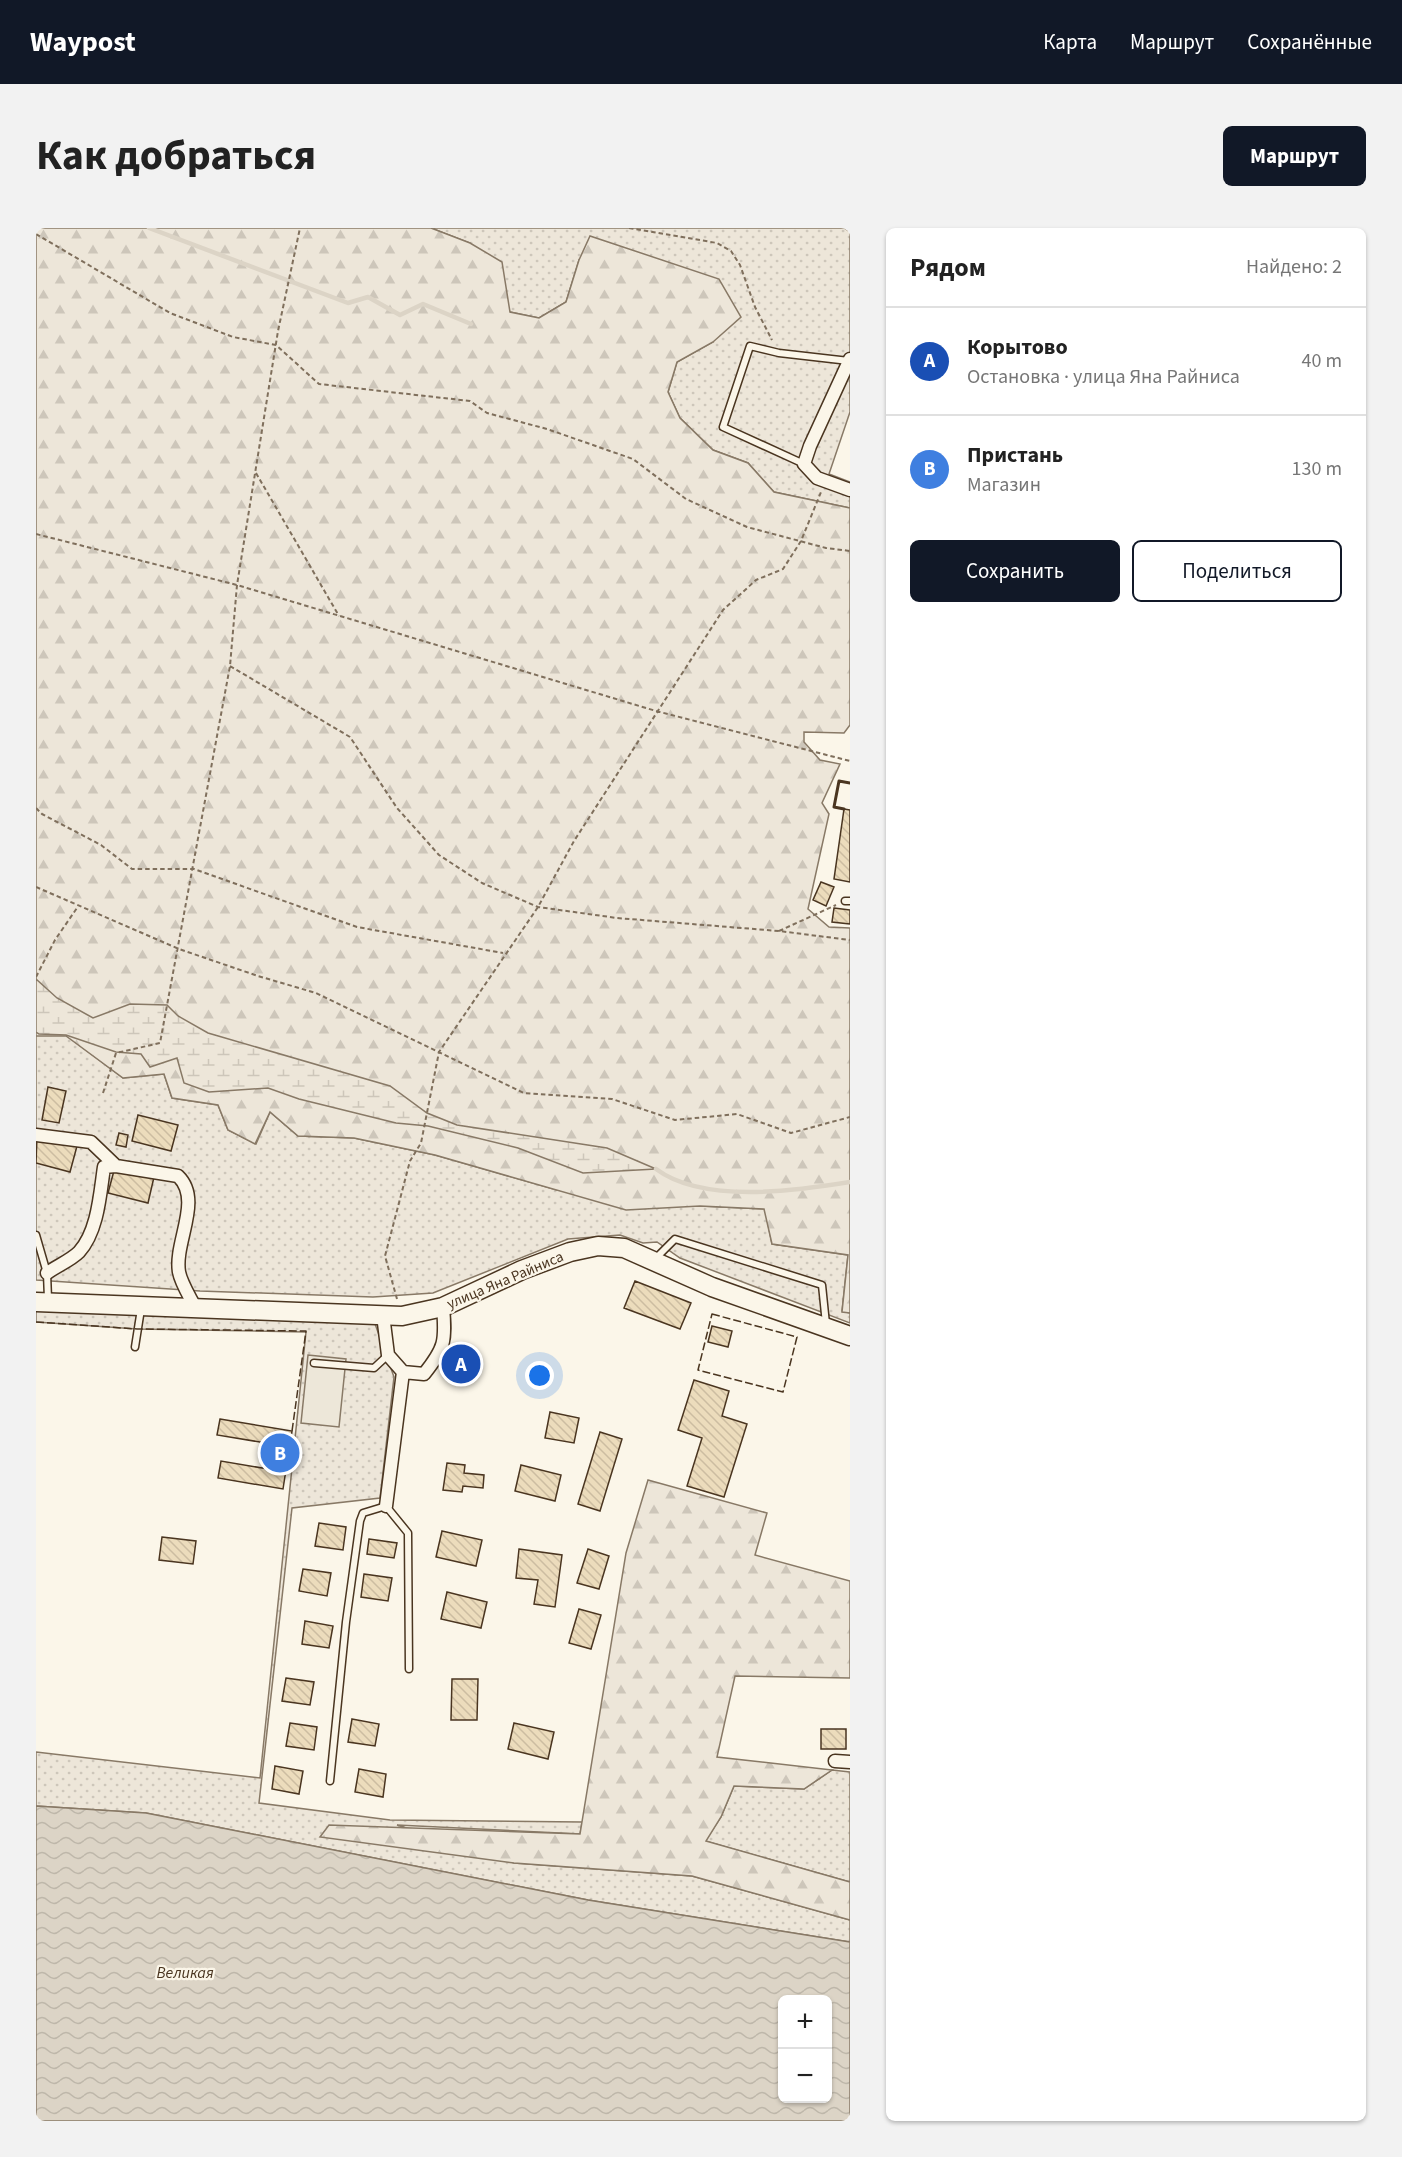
<!DOCTYPE html>
<html lang="ru">
<meta charset="utf-8">
<style>
body{margin:0;font-family:"Source Sans 3",sans-serif;background:#f2f2f2;color:#222}
.controls{position:absolute;right:18px;bottom:18px;display:grid;overflow:hidden;border-radius:9px;box-shadow:0 2px 4px #0004}
.controls button{width:54px;height:54px;display:grid;place-items:center;padding:0;border:0;border-bottom:2px solid #e0e0e0;background:#fff;color:#222;font:30px sans-serif}
.you{position:absolute;left:504px;top:1148px;width:21px;height:21px;margin:-15px;border:4px solid #fff;border-radius:50%;background:#1a73e8;box-shadow:0 0 0 9px #1a73e833}
.badge{display:grid;place-items:center;width:39px;height:39px;border-radius:50%;background:#111827;color:#fff;font-size:20px;font-weight:700}
.pin{position:absolute;translate:-50% -50%;border:3px solid #fff;box-shadow:0 2px 6px #0006}
.list{margin:0;padding:0;list-style:none}
h2{display:flex;justify-content:space-between;align-items:center;height:78px;margin:0;padding:0 24px;font-size:26px}
h2 small{font-size:20px;font-weight:400;color:#767676}
.list li{display:grid;grid-template-columns:39px 1fr auto;gap:18px;align-items:center;box-sizing:border-box;height:108px;padding:0 24px;border-top:2px solid #e0e0e0}
.list b{display:block;font-size:22px;white-space:nowrap}
.list p{margin:0;font-size:20px;white-space:nowrap;color:#767676}
.list em{font-size:20px;font-style:normal;color:#767676}
.actions{display:flex;gap:12px;padding:18px 24px}
.actions a{flex:1;padding:14px 0;border:2px solid #111827;border-radius:9px;text-align:center;font-size:21px;color:#111827}
.actions .main{background:#111827;color:#fff}
.map{position:relative;flex:none;width:814px;height:1893px;overflow:hidden;border-radius:9px}
header{display:flex;align-items:center;gap:36px;box-sizing:border-box;height:84px;padding:0 30px;background:#111827;color:#fff}
header strong{font-size:28px}
nav{display:flex;gap:33px;margin-inline-start:auto;font-size:21px}
.intro{display:flex;align-items:center;justify-content:space-between;box-sizing:border-box;height:144px;padding:0 36px}
h1{margin:0;font-size:42px}
.button{padding:15px 27px;border-radius:9px;background:#111827;color:#fff;font-size:21px;font-weight:700}
main{display:flex;gap:36px;padding:0 36px}
aside{flex:1;background:#fff;border-radius:9px;box-shadow:0 2px 4px #0004}
.map>svg:first-child{display:block}
.grass{fill:url(#grass-dots);stroke:#887966;stroke-width:1.5}
.forest{fill:url(#forest-firs);stroke:#887966;stroke-width:1.5}
.wetland{fill:url(#wetland-marsh);stroke:#887966;stroke-width:1.5}
.parking{fill:#ede7d9;stroke:#887966;stroke-width:1.5}
.water{fill:url(#water-waves);stroke:#887966;stroke-width:1.5;fill-rule:evenodd}
.lines{fill:none;stroke-linecap:round;stroke-linejoin:round}
.stream{stroke:#dcd4c6;stroke-width:4.5}
.building{fill:url(#building-back-hatch);stroke:#4a3520;stroke-width:1.5}
.lane-casing{stroke:#4a3520;stroke-width:9}
.street-casing{stroke:#4a3520;stroke-width:15}
.secondary-casing{stroke:#4a3520;stroke-width:21}
.path{stroke:#7f6f5c;stroke-width:2;stroke-dasharray:4.5 3;stroke-linecap:butt}
.lane{stroke:#fbf6e9;stroke-width:6}
.street{stroke:#fbf6e9;stroke-width:12}
.secondary{stroke:#fbf6e9;stroke-width:18}
.fence{stroke:#4a3520;stroke-width:1.5;stroke-dasharray:8 3;stroke-linecap:butt}
.wall{stroke:#4a3520;stroke-width:3}
.labels{text-anchor:middle;stroke-width:4.5;stroke-linejoin:round;paint-order:stroke}
.street-label{font-size:15px;fill:#4a3520;stroke:#fbf6e9}
.water-label{font-size:16px;font-style:italic;fill:#4a3520;stroke:#fbf6e9}
</style>
<header>
<strong>Waypost</strong>
<nav><a>Карта</a><a>Маршрут</a><a>Сохранённые</a></nav>
</header>
<div class="intro"><h1>Как добраться</h1><a class="button">Маршрут</a></div>
<main>
<div class="map">
<svg width="814" height="1893" viewBox="0 0 814 1893">
<defs>
<pattern id="grass-dots" width="8" height="8" patternUnits="userSpaceOnUse" patternTransform="scale(1.5)"><rect width="8" height="8" fill="#ede6d9"/><path d="M2 2h.1M6 6h.1" fill="none" stroke="#cdc6ba" stroke-width="1.8" stroke-linecap="round"/></pattern>
<pattern id="forest-firs" width="22" height="20" patternUnits="userSpaceOnUse" patternTransform="scale(1.5)"><rect width="22" height="20" fill="#ede6d9"/><path d="M5 1l3.5 6h-7zM16 11l3.5 6h-7z" fill="#cdc6ba"/></pattern>
<pattern id="wetland-marsh" width="20" height="14" patternUnits="userSpaceOnUse" patternTransform="scale(1.5)"><rect width="20" height="14" fill="#ede6d9"/><path d="M1 5h8M5 5V1M11 12h8M15 12V8" fill="none" stroke="#cdc6ba"/></pattern>
<pattern id="water-waves" width="16" height="10" patternUnits="userSpaceOnUse" patternTransform="scale(1.5)"><rect width="16" height="10" fill="#dcd4c6"/><path d="M0 5q4-4 8 0t8 0" fill="none" stroke="#beb7aa"/></pattern>
<pattern id="building-back-hatch" width="6" height="6" patternUnits="userSpaceOnUse" patternTransform="scale(1.5)"><rect width="6" height="6" fill="#ecdcbc"/><path d="M-1 5l2 2M0 0l6 6M5-1l2 2" fill="none" stroke="#ccbda1"/></pattern>
</defs>
<rect width="100%" height="100%" fill="#fbf6e9"/>
<!-- grass -->
<path class="grass" d="M395 0H808L814 4V184L793 246 814 254V280L738 264 712 235 677 222 644 190 632 164 641 134 677 114 543 32 530 74 503 90 474 84 434 15Z
M3 806 30 807 87 850 128 846 136 870 182 877 192 902 220 916 234 884 262 908 318 910 399 927 521 962 664 978 729 981 736 1016 812 1027 806 1083 814 1085V1095L644 1030 621 1014 607 1015 584 1007 532 1011 397 1065 337 1069 164 1063 0 1052V808Z
M0 1081 338 1093 358 1149 344 1270 256 1280 223 1575 354 1592 546 1594 544 1606 361 1597 478 1635 656 1648 814 1692V1714L552 1672 110 1585 0 1578V1524L224 1550 270 1104 101 1101 0 1094Z
M796 1542 814 1544V1654L669 1613 685 1589 698 1558 768 1561Z"/>
<!-- forest -->
<path class="forest" d="M0 0H395L434 15 466 34 474 84 503 90 530 74 543 32 554 8 683 51 705 89 677 114 641 134 632 164 644 190 677 222 712 235 738 264 814 280V497L808 505 768 504V514L784 532 804 536 786 575 793 586 772 681 793 699 814 700V1085L806 1084 812 1027 736 1016 728 981 664 978 590 982 399 927 318 910 262 908 234 884 219 916 192 902 182 877 136 870 128 846 87 850 30 808H0Z
M612 1252 731 1285 719 1327 814 1353V1450L699 1448 681 1529 796 1542 768 1561 698 1558 685 1589 670 1613 814 1654V1692L656 1648 478 1635 284 1609 293 1597 544 1606 590 1325Z"/>
<!-- wetland -->
<path class="wetland" d="M0 751 21 770 57 790 94 776 131 777 142 788 172 805 354 858 391 885 421 897 571 920 620 941 547 945 482 920 392 898 360 895 263 871 232 860 173 864 148 855 141 830 114 839 105 826 80 824 30 807 3 806 0 804Z"/>
<!-- parking -->
<path class="parking" d="M272 1127 310 1131 303 1199 265 1195Z"/>
<!-- water -->
<path class="water" d="M0 1578 110 1585 552 1672 814 1714V1893H0ZM746 1772H792V1870H746Z"/>
<g class="lines">
<!-- stream -->
<path class="stream" d="M113 0 312 75 332 69 364 87 387 76 435 96
M620 941C667 976 759 963 814 954"/>
</g>
<!-- building -->
<path class="building" d="M808 581 814 582V654L798 651Z
M785 654 798 659 790 678 777 672Z
M798 680 814 682V696L796 694Z
M12 859 30 863 23 895 6 892Z
M102 887 142 897 135 923 96 913Z
M83 905 92 907 90 919 80 917Z
M1 908 41 918 34 944 0 935Z
M79 939 118 949 112 975 72 965Z
M599 1053 655 1075 644 1101 588 1080Z
M676 1098 696 1103 692 1119 672 1114Z
M658 1152 693 1163 686 1188 711 1196 688 1269 651 1258 666 1210 642 1202Z
M514 1184 543 1190 538 1215 509 1210Z
M184 1191 256 1203 247 1261 182 1250 185 1233 232 1241 236 1216 181 1207Z
M564 1204 586 1211 564 1283 542 1276Z
M411 1235 429 1237 428 1245 448 1247 447 1260 427 1258 426 1264 407 1262Z
M485 1237 525 1247 519 1273 479 1263Z
M283 1295 310 1299 307 1322 279 1318Z
M406 1303 446 1312 440 1338 400 1329Z
M126 1309 160 1313 157 1336 123 1332Z
M333 1311 361 1315 358 1330 331 1326Z
M483 1321 526 1327 519 1379 498 1376 502 1352 480 1350Z
M552 1321 573 1328 563 1361 541 1355Z
M267 1341 295 1345 291 1368 263 1363Z
M328 1346 356 1350 352 1373 325 1369Z
M411 1364 451 1374 445 1400 405 1391Z
M543 1381 565 1387 555 1421 533 1415Z
M269 1393 297 1398 293 1420 266 1416Z
M250 1450 278 1454 274 1477 246 1473Z
M416 1451H442L441 1492H415Z
M316 1491 343 1496 339 1518 312 1514Z
M254 1495 281 1499 278 1522 250 1518Z
M478 1495 518 1504 512 1531 472 1521Z
M785 1501H810V1521H785Z
M239 1538 267 1543 263 1566 236 1561Z
M323 1541 350 1546 347 1569 319 1564Z"/>
<g class="lines">
<defs>
<path id="lane" d="M768 236 687 199 714 118 743 125 813 133
M809 673H814
M0 1007 11 1045 12 1071
M620 1030 639 1011 786 1057 790 1096
M99 1119 105 1081
M278 1135 338 1140 352 1127
M294 1553 310 1394 324 1293 327 1285 350 1278 372 1305 373 1441"/>
<path id="street" d="M814 131 774 218 768 236 781 250 814 262
M0 907 55 914 80 938
M11 1045C21 1038 35 1032 43 1024 62 1003 64 966 68 939L80 938 142 948C167 972 138 1014 143 1044 145 1055 154 1069 159 1079
M347 1087 352 1127 367 1144 388 1146C409 1120 410 1113 407 1079
M350 1278 367 1144
M799 1533 814 1534"/>
<path id="secondary" d="M0 1074 366 1088 407 1079 486 1042 534 1024 562 1018 588 1020 676 1059 814 1108"/>
</defs>
<!-- lane casing -->
<use href="#lane" class="lane-casing"/>
<!-- street casing -->
<use href="#street" class="street-casing"/>
<!-- secondary casing -->
<use href="#secondary" class="secondary-casing"/>
<!-- path -->
<path class="path" d="M593 0 681 15 695 23 704 37 719 79 736 112
M0 6 134 85 197 109 240 117 283 156 434 173 451 185 511 201 597 231 650 271 711 299 790 320 814 323
M220 245 303 388
M0 306 201 357 620 483 814 533
M194 438 314 509 361 580 403 627 446 655 502 679 581 690 743 703 814 712
M0 580 6 586 65 617 96 641H158L321 699 467 725
M0 659 143 721 222 748 280 765 488 865 576 871 639 892 701 886 755 905 814 889
M743 703 800 677
M0 749 19 712 43 677
M67 865 80 825 124 815 194 438 201 357 242 103 264 0
M361 1071 349 1028 374 933 385 915 403 824 502 679 538 613 687 382 720 352 747 341 765 313 785 264"/>
<!-- lane -->
<use href="#lane" class="lane"/>
<!-- street -->
<use href="#street" class="street"/>
<!-- secondary -->
<use href="#secondary" class="secondary"/>
<!-- fence -->
<path class="fence" d="M676 1086 761 1109 747 1164 662 1142Z
M0 1094 101 1101 270 1103 256 1203"/>
<!-- wall -->
<path class="wall" d="M808 581 798 579 803 553 814 555"/>
</g>
<g class="labels">
<!-- street labels -->
<g class="street-label">
<text transform="translate(469 1052) rotate(-23)" y="5">улица Яна Райниса</text>
</g>
<!-- water labels -->
<g class="water-label">
<text x="149" y="1750">Великая</text>
</g>
</g>
</svg>
<div class="controls">
<button>+</button>
<button>−</button>
</div>
<div class="you"></div>
<div class="pin badge" style="left:425px;top:1136px;background:#1a4fb4">A</div>
<div class="pin badge" style="left:244px;top:1225px;background:#3f7fe0">B</div>
</div>
<aside>
<h2>Рядом<small>Найдено: 2</small></h2>
<ul class="list">
<li><span class="badge" style="background:#1a4fb4">A</span><div><b>Корытово</b><p>Остановка · улица Яна Райниса</p></div><em>40 m</em></li>
<li><span class="badge" style="background:#3f7fe0">B</span><div><b>Пристань</b><p>Магазин</p></div><em>130 m</em></li>
</ul>
<div class="actions"><a class="main">Сохранить</a><a>Поделиться</a></div>
</aside>
</main>
